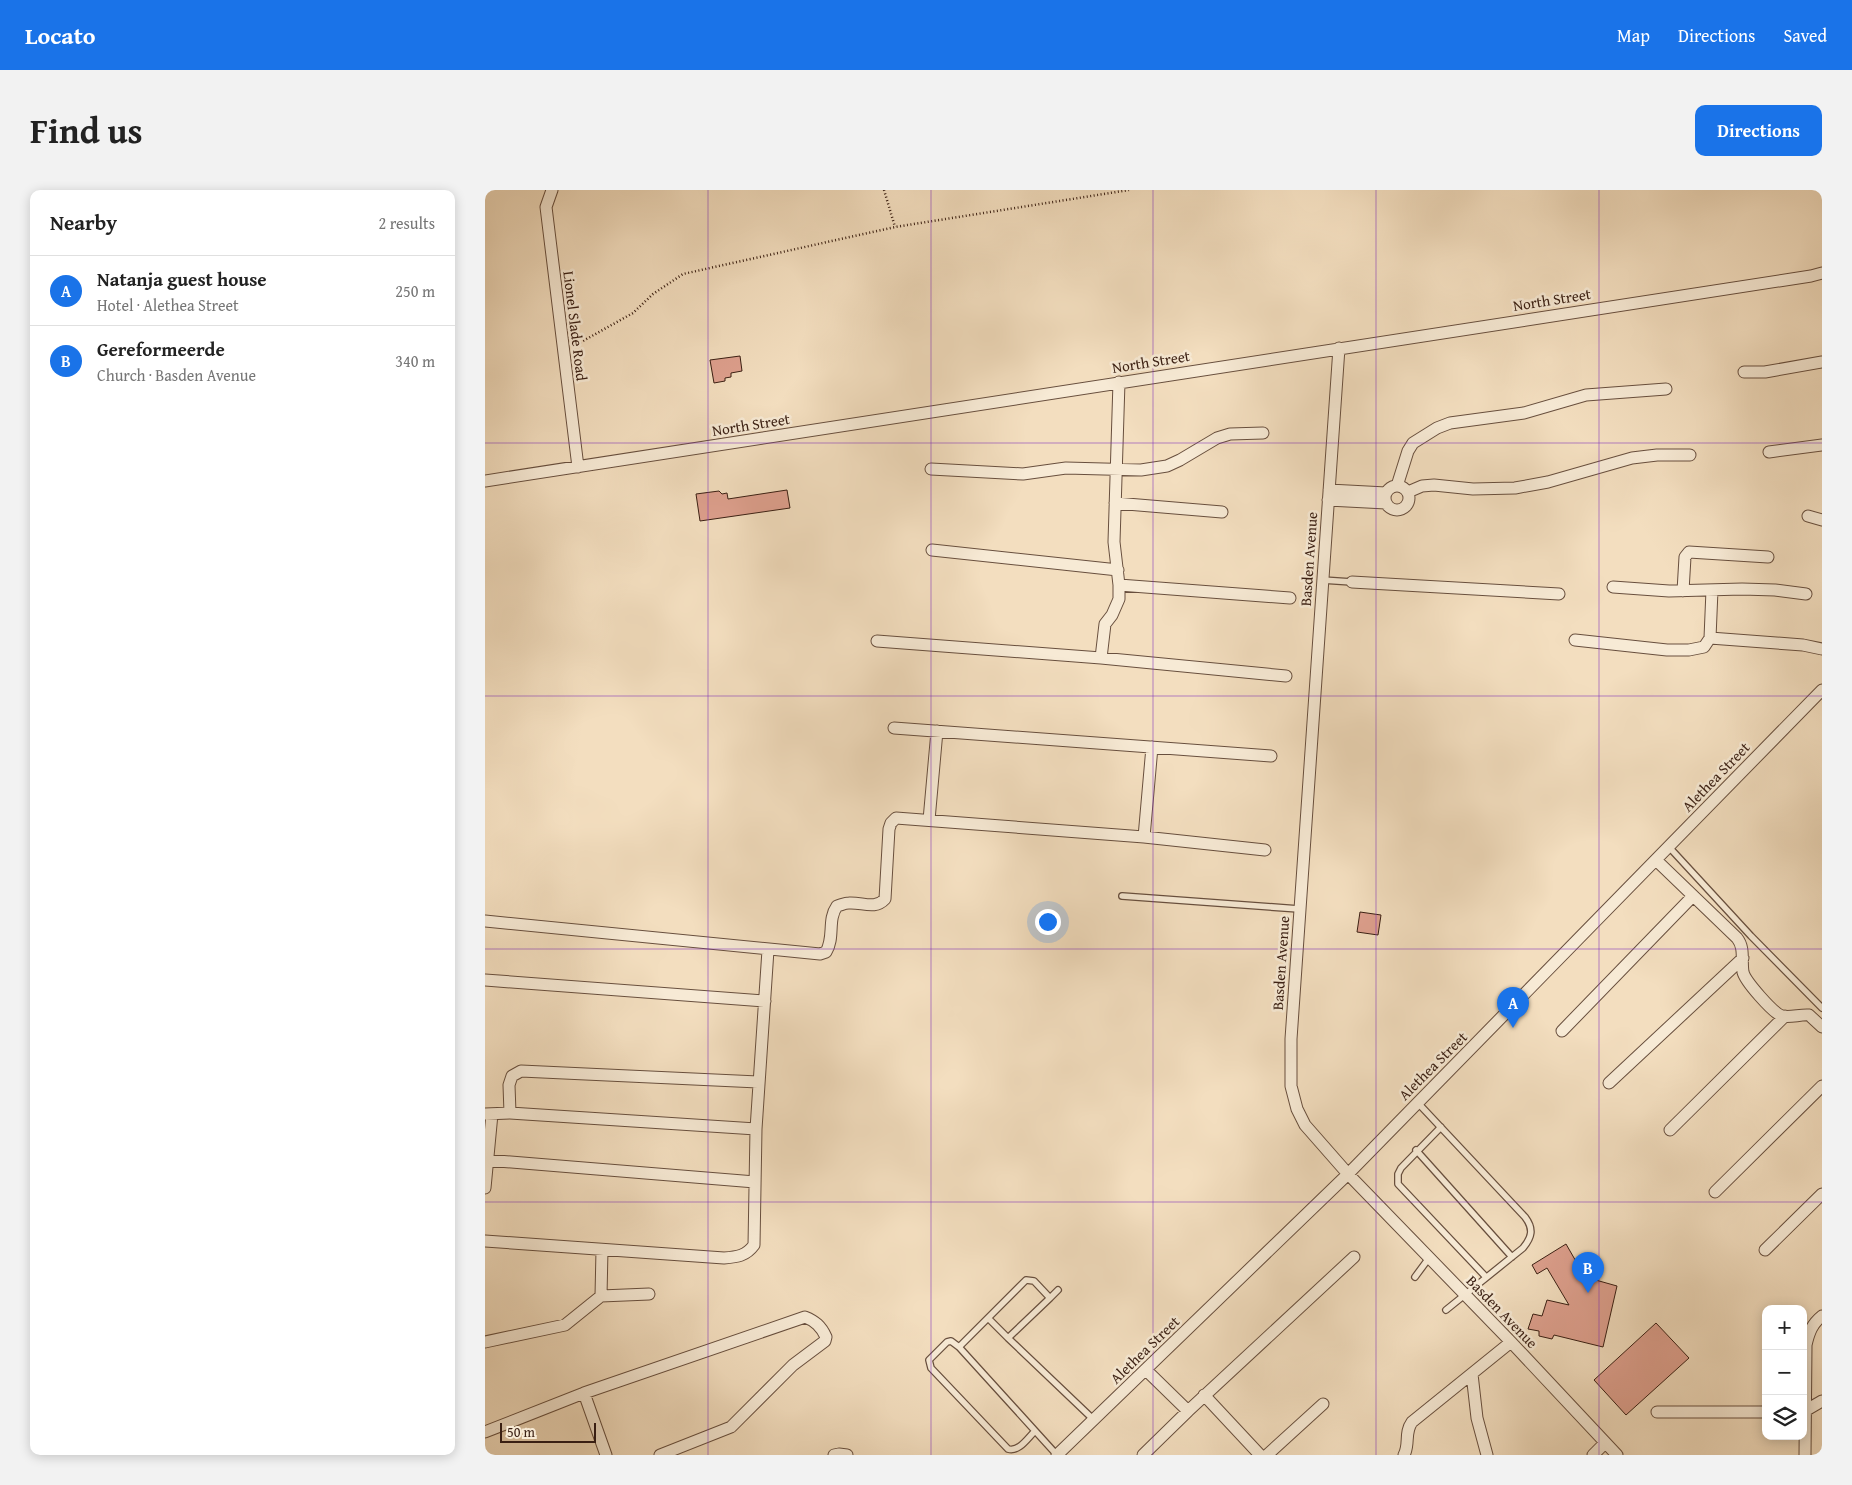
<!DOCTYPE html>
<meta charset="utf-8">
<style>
body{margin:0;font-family:"Gentium Book Plus",serif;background:#f2f2f2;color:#222}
.controls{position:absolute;right:15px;bottom:15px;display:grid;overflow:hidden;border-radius:10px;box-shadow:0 2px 12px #0003}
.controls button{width:45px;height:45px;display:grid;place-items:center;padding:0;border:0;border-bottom:1px solid #e0e0e0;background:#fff;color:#222;font:25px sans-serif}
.scale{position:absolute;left:15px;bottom:12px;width:96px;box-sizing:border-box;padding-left:5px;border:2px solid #3a1f13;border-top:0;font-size:14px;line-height:18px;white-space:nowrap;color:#3a1f13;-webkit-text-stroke:4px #f7ead5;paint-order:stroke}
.you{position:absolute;left:562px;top:731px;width:18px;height:18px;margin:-12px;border:4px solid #fff;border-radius:50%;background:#1a73e8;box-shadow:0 0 0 8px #1a73e833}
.badge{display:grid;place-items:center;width:32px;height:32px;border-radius:50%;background:#1a73e8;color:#fff;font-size:16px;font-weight:700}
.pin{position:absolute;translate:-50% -41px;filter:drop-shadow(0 1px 2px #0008)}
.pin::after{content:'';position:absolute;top:26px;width:18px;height:15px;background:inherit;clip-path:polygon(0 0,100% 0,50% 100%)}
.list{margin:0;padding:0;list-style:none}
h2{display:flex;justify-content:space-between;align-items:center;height:65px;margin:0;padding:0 20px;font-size:21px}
h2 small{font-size:16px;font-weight:400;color:#767676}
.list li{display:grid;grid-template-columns:32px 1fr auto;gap:15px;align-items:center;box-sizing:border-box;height:70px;padding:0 20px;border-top:1px solid #e0e0e0}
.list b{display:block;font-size:19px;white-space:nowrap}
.list p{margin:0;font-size:16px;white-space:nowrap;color:#767676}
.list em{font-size:16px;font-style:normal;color:#767676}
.icon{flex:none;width:28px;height:28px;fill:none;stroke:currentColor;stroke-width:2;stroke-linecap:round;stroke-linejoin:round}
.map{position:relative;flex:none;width:1337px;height:1265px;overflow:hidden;border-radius:10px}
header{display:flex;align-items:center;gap:30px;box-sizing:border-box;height:70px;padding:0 25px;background:#1a73e8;color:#fff}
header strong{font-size:24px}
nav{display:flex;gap:28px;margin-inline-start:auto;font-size:18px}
.intro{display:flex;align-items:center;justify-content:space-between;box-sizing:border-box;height:120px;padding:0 30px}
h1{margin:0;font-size:35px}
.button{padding:12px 22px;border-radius:10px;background:#1a73e8;color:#fff;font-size:18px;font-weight:700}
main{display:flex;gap:30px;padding:0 30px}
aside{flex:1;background:#fff;border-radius:10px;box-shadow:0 2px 12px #0003}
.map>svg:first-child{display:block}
.building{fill:#dea08e;stroke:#3a1f13}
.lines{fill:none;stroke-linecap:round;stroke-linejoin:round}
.service-casing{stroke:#684f3e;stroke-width:8}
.minor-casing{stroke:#684f3e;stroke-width:13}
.path{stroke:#3a1f13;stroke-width:2.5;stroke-dasharray:1 2.5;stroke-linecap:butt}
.service{stroke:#f7ead5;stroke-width:5.5}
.minor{stroke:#f7ead5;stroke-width:11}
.grid{fill:none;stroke:#7b2cbf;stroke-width:1;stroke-opacity:0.55}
.labels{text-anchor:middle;stroke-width:5;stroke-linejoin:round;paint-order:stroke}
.street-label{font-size:15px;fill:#3a1f13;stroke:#f7ead5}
</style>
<header>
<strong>Locato</strong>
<nav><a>Map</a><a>Directions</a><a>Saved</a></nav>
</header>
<div class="intro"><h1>Find us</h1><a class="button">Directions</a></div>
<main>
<aside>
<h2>Nearby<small>2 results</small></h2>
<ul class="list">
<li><span class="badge">A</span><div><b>Natanja guest house</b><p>Hotel · Alethea Street</p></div><em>250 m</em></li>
<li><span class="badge">B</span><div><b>Gereformeerde</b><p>Church · Basden Avenue</p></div><em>340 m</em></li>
</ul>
</aside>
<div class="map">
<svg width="1337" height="1265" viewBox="0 0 1337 1265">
<rect width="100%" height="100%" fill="#f3debf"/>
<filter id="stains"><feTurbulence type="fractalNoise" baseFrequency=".004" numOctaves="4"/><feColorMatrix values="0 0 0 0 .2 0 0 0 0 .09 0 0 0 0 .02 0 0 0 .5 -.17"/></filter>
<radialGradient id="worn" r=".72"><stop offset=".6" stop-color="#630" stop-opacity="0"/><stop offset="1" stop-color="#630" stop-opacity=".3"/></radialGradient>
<!-- building -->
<path class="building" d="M255 166 257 181 246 183V187L240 188V191L229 193 225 170Z
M302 300 305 318 215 331 211 304 234 301 237 304 242 303 243 309Z
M875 722 896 725 893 745 872 742Z
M1081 1054 1100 1087 1132 1096 1118 1157 1069 1145 1067 1149 1054 1146V1141L1043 1139 1048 1124 1057 1126 1062 1110 1084 1115 1062 1078 1052 1084 1047 1075Z
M1171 1133 1204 1168 1141 1225 1109 1190Z"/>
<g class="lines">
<defs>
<path id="service" d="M837 390 867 392
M1184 657 1266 746 1337 818
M637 706 814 719
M933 913 1040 1027C1049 1039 1047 1047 1038 1058L961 1120
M956 937 916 978 913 984V994L1001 1087
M931 960 1027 1067
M930 1087 944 1068
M565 1108 523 1148 609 1230
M503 1128 523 1148
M474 1157 466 1151 462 1152 444 1170 446 1178 523 1259C534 1262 542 1249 550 1241
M572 1265 474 1157 541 1090 549 1091 565 1108 573 1100"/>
<path id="minor" d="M67 0 61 17 93 277
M854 158 806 849V896L812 919 820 935 863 984 1026 1152 1132 1265
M1259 182H1280L1337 172
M1284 262 1337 255
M446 279 538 284 581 278 656 280 682 276 695 270 732 248 745 244 778 243
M0 291 1326 86 1337 83
M900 308a12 12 0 1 1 24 0a12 12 0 1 1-24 0Z
M912 296 923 261 928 253 952 238 965 233 1039 223 1101 205 1181 199
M844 300 901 303
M923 302 937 296 949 295 988 299 1030 298 1063 292 1147 268 1172 265H1205
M843 310 901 313
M630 313 737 322
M1323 326 1337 330
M447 360 633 380
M867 392 1074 404
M634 395 805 408
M1128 397 1184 401 1257 399 1290 400 1321 404
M1198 401 1200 367 1204 362 1283 367
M1225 448 1227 400
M1090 450 1182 460H1204L1219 457 1225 448 1318 455 1337 459
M392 451 616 468 801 486
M616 468 620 434 627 425 634 409V395L629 352 634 192
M409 538 786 566
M444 630 452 541
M659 647 667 557
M1171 670 1252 748C1260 758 1256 770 1258 782 1260 791 1288 823 1297 826 1305 828 1316 824 1324 825L1337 837
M0 731 335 764 341 762C350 747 342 730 352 716 356 715 360 713 364 713 377 712 390 720 400 709L404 639 406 633 411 628 659 647 780 660
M0 790 280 811
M1077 841 1208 706
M1124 893 1258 768
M25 923 24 895 27 886 36 881 273 892
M0 924 25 923 271 939
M1185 940 1300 826
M1 970 270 992
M0 998 7 924
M1230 1002 1337 896
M0 1051 239 1068C252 1067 261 1066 269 1055L271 939 283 760
M1280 1060 1337 1004
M116 1106 117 1060
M0 1152 80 1135 116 1106 164 1104
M661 1180 703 1221
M987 1184 992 1228 1002 1265
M99 1203 121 1265
M719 1205 775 1265
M1172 1222H1281
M1318 1222 1337 1211
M0 1242 99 1203 320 1127C330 1131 336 1136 341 1147L340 1151 308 1175 246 1237 175 1265
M349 1265 354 1264 362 1265
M572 1265 863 984 1337 500
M658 1265 703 1221 869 1067
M782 1265 838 1214
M919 1265C925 1254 919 1243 927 1232L1026 1152
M1108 1265 1120 1253
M1320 1265 1321 1155C1324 1142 1327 1134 1337 1126"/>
</defs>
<!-- service casing -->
<use href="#service" class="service-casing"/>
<!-- minor casing -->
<use href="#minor" class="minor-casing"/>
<!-- path -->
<path class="path" d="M399 0 410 37
M89 156 148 123 168 104 198 84 410 37 644 0"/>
<!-- service -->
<use href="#service" class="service"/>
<!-- minor -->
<use href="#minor" class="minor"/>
</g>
<!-- grid -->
<path class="grid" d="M223 0V1265M446 0V1265M668 0V1265M891 0V1265M1114 0V1265M0 253H1337M0 506H1337M0 759H1337M0 1012H1337"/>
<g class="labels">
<!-- street labels -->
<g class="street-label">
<text transform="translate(1067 110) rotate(-9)" y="5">North Street</text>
<text transform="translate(90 136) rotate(83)" y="5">Lionel Slade Road</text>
<text transform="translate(666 172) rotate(-9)" y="5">North Street</text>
<text transform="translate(266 235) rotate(-9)" y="5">North Street</text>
<text transform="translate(824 369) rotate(-86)" y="5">Basden Avenue</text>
<text transform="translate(1231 587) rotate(-46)" y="5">Alethea Street</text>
<text transform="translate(796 773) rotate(-86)" y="5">Basden Avenue</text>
<text transform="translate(948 876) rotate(-45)" y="5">Alethea Street</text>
<text transform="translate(1017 1122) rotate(46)" y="5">Basden Avenue</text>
<text transform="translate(660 1160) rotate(-44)" y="5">Alethea Street</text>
</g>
</g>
<rect width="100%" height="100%" filter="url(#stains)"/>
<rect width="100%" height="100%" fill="url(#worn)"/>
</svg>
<div class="controls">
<button>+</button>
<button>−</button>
<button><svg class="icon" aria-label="layers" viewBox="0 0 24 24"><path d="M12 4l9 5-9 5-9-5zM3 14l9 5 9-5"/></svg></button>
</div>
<div class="scale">50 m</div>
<div class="you"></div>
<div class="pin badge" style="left:1028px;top:838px">A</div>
<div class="pin badge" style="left:1103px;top:1103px">B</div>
</div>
</main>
